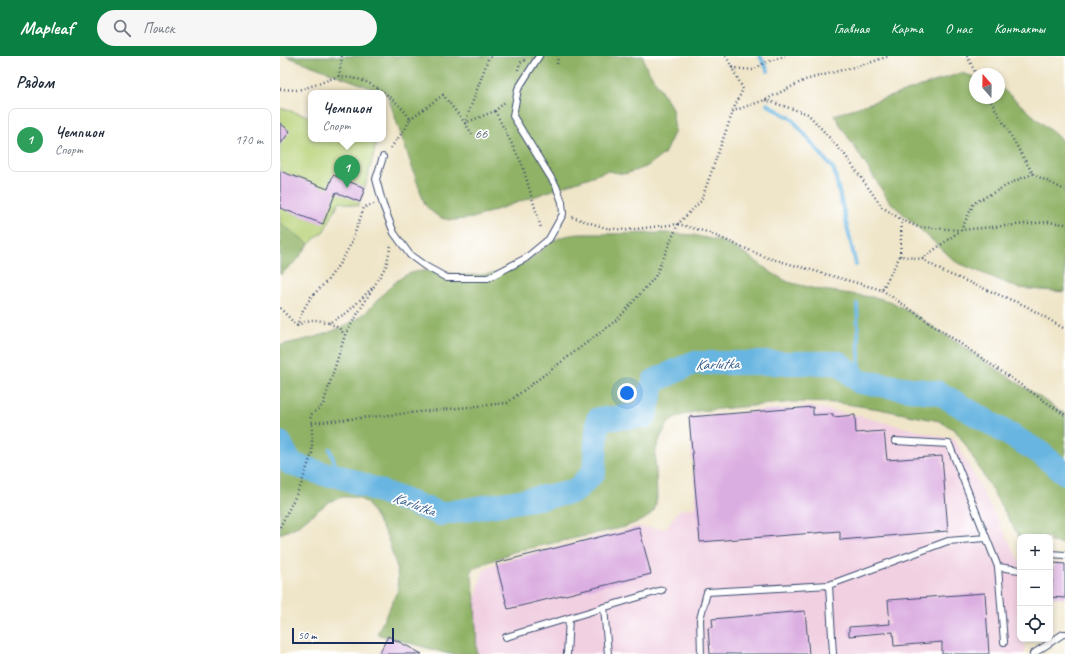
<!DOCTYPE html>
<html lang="ru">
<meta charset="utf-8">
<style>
body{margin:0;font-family:Caveat,sans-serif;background:#f6f6f7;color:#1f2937}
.controls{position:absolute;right:12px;bottom:12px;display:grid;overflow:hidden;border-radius:8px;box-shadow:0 2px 6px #0003}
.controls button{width:36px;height:36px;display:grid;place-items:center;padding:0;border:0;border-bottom:1px solid #e0e1e3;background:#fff;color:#1f2937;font:20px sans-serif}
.compass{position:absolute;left:689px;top:12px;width:36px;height:36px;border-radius:50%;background:#fff;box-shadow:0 2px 6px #0003;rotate:340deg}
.scale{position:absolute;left:12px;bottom:10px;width:102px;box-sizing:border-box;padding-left:4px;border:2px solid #1b2f5e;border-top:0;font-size:11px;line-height:14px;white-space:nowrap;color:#1b2f5e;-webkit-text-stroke:3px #fff;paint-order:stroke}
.you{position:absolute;left:347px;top:337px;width:14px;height:14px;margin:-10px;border:3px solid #fff;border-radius:50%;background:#1a73e8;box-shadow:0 0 0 6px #1a73e833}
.badge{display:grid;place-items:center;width:26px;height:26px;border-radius:50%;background:#0b8043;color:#fff;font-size:13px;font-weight:700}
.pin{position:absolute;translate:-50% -33px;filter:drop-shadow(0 1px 2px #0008)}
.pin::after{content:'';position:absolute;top:21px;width:14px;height:12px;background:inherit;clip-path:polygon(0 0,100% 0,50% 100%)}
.popup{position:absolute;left:28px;top:34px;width:78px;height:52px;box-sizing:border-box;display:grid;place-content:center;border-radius:8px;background:#fff;filter:drop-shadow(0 1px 3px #0005);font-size:13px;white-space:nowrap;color:#747a83}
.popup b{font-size:15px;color:#1f2937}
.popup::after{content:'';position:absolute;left:50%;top:100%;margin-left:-8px;border:8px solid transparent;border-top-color:#fff}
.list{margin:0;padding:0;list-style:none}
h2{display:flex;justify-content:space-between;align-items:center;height:52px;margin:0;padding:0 16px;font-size:17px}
h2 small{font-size:13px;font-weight:400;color:#747a83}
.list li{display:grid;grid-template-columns:26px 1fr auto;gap:12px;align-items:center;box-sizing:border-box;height:64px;margin:0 8px 8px;padding:0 8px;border:1px solid #e0e1e3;border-radius:8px}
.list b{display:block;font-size:15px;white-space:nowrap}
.list p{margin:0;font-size:13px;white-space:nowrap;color:#747a83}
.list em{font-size:13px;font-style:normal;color:#747a83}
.icon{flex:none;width:22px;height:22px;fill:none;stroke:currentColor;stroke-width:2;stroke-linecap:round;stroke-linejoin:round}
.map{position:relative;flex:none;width:785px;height:598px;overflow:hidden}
header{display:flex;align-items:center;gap:24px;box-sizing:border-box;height:56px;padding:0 20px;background:#0b8043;color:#fff}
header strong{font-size:19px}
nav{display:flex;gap:22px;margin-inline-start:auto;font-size:14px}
.search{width:280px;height:36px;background:#f6f6f7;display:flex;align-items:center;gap:10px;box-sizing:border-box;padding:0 14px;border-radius:22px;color:#747a83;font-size:15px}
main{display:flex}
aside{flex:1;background:#fff}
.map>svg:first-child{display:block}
.built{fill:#f1d0e2}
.green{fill:#b6d075;stroke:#68806a}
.forest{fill:#90b266;stroke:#567062}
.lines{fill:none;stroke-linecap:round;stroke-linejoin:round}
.stream{stroke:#67b5e1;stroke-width:4}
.river{stroke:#67b5e1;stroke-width:24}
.building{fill:#dbaee1}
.lane-casing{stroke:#3b4a6e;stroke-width:8}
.path{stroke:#3b4a6e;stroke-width:2.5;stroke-dasharray:1 3;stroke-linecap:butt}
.lane{stroke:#fff;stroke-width:6}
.labels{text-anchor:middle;stroke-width:3.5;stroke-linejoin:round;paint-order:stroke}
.park-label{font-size:14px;fill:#4a5f65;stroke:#fff}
.water-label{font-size:15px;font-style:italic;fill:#365e8c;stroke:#fff}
</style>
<header>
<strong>Mapleaf</strong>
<div class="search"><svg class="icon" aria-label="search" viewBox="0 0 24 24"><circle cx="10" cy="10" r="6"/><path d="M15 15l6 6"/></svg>Поиск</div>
<nav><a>Главная</a><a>Карта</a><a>О нас</a><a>Контакты</a></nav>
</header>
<main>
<aside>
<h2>Рядом<small></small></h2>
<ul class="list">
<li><span class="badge" style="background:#2e9e5b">1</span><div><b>Чемпион</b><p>Спорт</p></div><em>170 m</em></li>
</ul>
</aside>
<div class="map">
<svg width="785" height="598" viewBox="0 0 785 598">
<rect width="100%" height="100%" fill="#fff"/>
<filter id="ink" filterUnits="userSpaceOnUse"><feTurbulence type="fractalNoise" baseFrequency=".025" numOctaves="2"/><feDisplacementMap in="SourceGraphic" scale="8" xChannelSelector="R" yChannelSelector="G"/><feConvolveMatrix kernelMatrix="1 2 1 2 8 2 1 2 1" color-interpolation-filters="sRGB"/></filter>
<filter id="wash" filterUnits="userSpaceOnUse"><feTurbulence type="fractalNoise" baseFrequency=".012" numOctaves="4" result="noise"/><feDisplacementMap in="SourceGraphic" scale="16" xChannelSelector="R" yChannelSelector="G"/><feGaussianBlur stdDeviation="0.9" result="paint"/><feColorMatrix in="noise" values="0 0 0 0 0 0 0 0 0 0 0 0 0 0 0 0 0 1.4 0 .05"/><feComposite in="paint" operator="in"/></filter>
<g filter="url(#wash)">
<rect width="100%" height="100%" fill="#efe5c8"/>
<!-- built -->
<path class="built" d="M533 351 575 359 675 384 740 506V583H744L745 598H197L195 544 203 515 216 507 359 471 385 473 399 454 417 451 409 361Z"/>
<!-- green -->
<path class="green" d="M0 52 31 61V83H93L97 85 85 132 78 150 59 146 44 175 29 188 0 167Z"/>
<!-- forest -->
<path class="forest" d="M6 0H363L365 9 392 52 395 75 384 98 366 111 345 118 327 115 193 162C169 165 162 167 145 149L107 38Z
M681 17 695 21V42H719V30L785 87V236L738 232 676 206 609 145 554 59Z
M0 167 29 188 18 203 0 219Z
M385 177 413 179 444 186 467 199 492 217 508 226 536 233 598 242 612 246 632 257 785 358V488L770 486V481L740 482 685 388 675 374 659 365 599 353 559 347 514 346 418 355 402 359 389 366 381 380 375 396 377 442 374 455 365 463 345 471 233 496 191 513 195 544 197 598H169L97 578 118 534 117 512 107 480 87 447 77 441H63L49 446 16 471 0 478V289C27 284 56 277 80 261 94 251 108 229 124 220 147 208 173 221 198 219 214 218 231 214 245 206 258 199 268 186 282 181 294 177 309 178 321 178 343 178 364 177 385 177Z"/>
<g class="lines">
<!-- stream -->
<path class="stream" d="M480 0 488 15
M487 48 512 63 554 114 576 209
M577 248 580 326
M50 393 59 420"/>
<!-- river -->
<path class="river" d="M0 387 11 408 44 418 59 420 161 458 294 436 314 416 318 363 365 360 374 325 413 307H559L580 326 659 337 759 396 785 417"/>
</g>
<g id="blocks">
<!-- building -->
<path class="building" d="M0 67 10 75 0 89Z
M0 115 48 133 53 119 85 132 80 146 56 136 43 168 0 152Z
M533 351V359L553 358V361L575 359 576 377 604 375 607 404 662 400 668 475 560 484V475L420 486 409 361Z
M359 471 371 518 228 553 216 507Z
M774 507 785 508V542L771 541Z
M705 537 709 598H662V586L614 590 613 576 569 580V571L610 568 608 544Z
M525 555 529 598H430L428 572 433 571 432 563Z
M108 580 142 598H99Z"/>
</g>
</g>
<g filter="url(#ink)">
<use href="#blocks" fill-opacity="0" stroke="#3b4a6e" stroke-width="1"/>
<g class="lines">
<defs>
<path id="lane" d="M103 101 96 123 103 149 114 177 130 199 145 210 167 222H208L246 202 269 183 283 158 282 146 276 130 233 60 238 33 259 0
M615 385 669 388 718 511 724 586
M770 498 785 499
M718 511 740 514
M549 529 553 598
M324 551 328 598
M226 581 382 534
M287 598 289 562
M421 598 420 563 427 536 549 529 668 485 706 482
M753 598 783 578H785"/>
</defs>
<!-- lane casing -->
<use href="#lane" class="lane-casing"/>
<!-- path -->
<path class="path" d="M62 0 59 20C67 22 77 22 84 25 99 31 122 49 130 63L125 73 109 94
M446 0 463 33 453 54
M687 0 696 18
M277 8 278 0
M452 12 473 14 484 7 505 0
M238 14 240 7 245 4
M0 33 18 34 35 29 59 20
M709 42 753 118
M485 44 528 58 565 99 602 151 622 164 638 171 681 174 767 166 785 168
M215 55 242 108 261 172
M130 63 163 39 185 67 215 55 226 45
M192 78 185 67 208 3 211 0
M292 161 326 172 347 174 398 168 427 176 485 201 602 234 620 200 642 203 664 216 746 250 785 273
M620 200 622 164
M642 203 681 174 694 147 737 124 753 118 785 134
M602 234 785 359
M0 252 17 270
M49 267 59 272 65 279
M17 270 22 256 31 241 47 225 62 204 71 188 84 151 94 148
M17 270C30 262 35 263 49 267L68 256 92 232
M32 367 227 347 338 263 375 221 398 168 421 145 453 55 485 44 525 24 592 6 609 0
M0 471 21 429 32 397V367L30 363 32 358 43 349 65 279 106 210 111 189"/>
<!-- lane -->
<use href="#lane" class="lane"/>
</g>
</g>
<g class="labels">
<!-- park labels -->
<g class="park-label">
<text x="201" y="82">66</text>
</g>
<!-- water labels -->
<g class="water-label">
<text transform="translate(437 308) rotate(-2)" y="5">Karlutka</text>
<text transform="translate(134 448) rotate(20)" y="5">Karlutka</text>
</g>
</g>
</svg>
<div class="controls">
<button>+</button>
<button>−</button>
<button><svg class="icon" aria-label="locate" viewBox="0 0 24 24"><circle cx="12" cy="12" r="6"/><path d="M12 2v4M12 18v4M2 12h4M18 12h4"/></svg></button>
</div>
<svg class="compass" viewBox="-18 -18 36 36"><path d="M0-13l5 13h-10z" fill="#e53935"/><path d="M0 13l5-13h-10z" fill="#747a83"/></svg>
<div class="scale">50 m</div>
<div class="you"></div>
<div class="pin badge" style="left:67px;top:132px;background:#2e9e5b">1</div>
<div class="popup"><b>Чемпион</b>Спорт</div>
</div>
</main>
